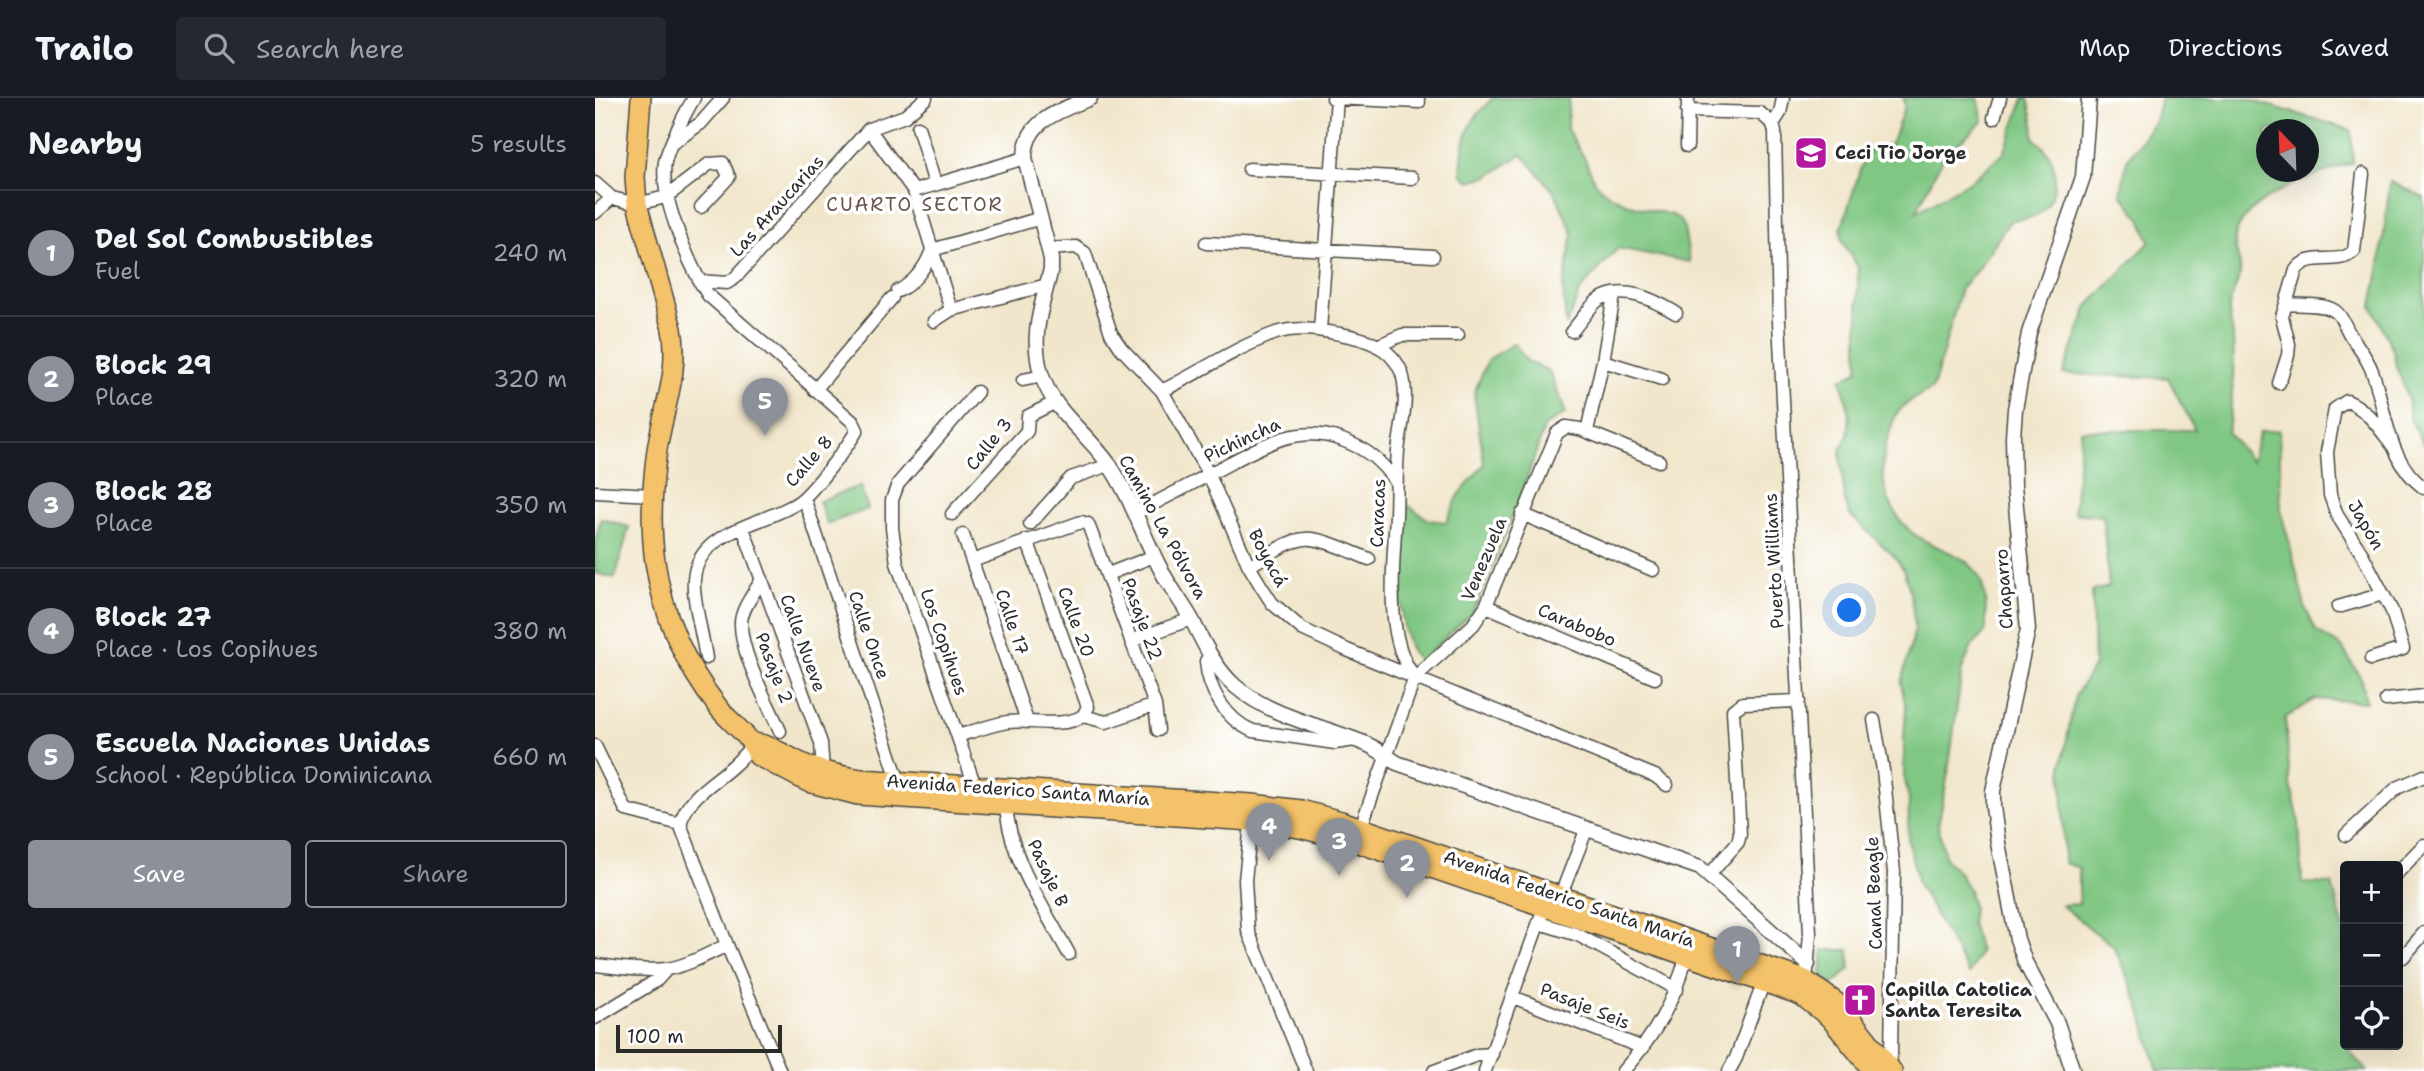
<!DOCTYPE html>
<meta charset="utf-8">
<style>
body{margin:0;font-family:"Shantell Sans",sans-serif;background:#242831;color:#f1f3f6}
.controls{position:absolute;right:21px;bottom:21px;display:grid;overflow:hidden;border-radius:7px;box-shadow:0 7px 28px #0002}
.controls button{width:63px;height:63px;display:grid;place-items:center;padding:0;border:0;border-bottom:2px solid #363941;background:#171b24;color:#f1f3f6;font:35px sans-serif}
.compass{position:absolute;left:1661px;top:21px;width:63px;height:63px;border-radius:50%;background:#171b24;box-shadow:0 7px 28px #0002;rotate:337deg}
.scale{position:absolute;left:21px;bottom:18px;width:166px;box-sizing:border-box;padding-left:7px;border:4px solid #2b2b2b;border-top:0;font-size:19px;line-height:24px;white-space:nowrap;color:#2b2b2b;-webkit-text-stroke:5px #fff;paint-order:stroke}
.you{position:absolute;left:1255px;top:513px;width:24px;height:24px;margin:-18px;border:5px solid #fff;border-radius:50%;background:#1a73e8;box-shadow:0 0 0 10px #1a73e833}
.badge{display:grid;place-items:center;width:46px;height:46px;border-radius:50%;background:#8c9099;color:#fff;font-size:23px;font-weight:700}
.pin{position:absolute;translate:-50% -58px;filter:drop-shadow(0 2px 4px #0008)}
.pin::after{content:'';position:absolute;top:37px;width:24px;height:21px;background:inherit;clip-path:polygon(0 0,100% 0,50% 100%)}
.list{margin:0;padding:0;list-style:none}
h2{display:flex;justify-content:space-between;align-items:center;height:91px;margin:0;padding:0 28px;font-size:30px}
h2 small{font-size:23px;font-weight:400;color:#9ea1a6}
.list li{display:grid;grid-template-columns:46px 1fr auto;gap:21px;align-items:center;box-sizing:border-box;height:126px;padding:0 28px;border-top:2px solid #363941}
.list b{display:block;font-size:26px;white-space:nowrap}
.list p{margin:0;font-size:23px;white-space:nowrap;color:#9ea1a6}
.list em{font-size:23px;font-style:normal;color:#9ea1a6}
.actions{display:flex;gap:14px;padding:21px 28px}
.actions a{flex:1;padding:16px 0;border:2px solid #8c9099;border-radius:7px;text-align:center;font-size:24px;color:#8c9099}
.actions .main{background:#8c9099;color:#fff}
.icon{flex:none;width:38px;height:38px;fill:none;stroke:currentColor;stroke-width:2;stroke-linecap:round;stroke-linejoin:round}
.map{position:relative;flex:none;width:1829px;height:973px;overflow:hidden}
header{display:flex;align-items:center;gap:42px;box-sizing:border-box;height:98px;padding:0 35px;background:#171b24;border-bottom:2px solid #363941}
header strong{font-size:33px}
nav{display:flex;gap:38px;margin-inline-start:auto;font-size:24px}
.search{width:490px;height:63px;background:#242831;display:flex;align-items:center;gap:18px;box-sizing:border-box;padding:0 24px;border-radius:7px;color:#9ea1a6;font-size:26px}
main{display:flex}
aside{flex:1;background:#171b24}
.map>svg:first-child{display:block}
.green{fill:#80c783;stroke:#567957;stroke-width:2;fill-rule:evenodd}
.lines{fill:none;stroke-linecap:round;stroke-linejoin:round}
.minor-casing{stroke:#494743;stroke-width:15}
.tertiary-casing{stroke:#494743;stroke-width:17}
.primary-casing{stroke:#494743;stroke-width:22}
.minor{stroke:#fff;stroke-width:12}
.tertiary{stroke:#fff;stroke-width:14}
.primary{stroke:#f3c26a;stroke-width:19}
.labels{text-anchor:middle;stroke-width:7;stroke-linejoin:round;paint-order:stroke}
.poi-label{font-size:18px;font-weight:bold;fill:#2b2b2b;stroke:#fff;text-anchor:start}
.street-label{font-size:18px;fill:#2b2b2b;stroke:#fff}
.neighbourhood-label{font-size:19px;letter-spacing:2px;fill:#69544c;stroke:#fff}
</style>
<header>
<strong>Trailo</strong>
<div class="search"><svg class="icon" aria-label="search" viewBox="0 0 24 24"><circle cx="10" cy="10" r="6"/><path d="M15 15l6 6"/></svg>Search here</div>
<nav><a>Map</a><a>Directions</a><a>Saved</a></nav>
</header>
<main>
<aside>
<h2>Nearby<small>5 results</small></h2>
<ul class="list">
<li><span class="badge">1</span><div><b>Del Sol Combustibles</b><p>Fuel</p></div><em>240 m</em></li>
<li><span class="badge">2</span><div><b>Block 29</b><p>Place</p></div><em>320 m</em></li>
<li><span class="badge">3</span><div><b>Block 28</b><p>Place</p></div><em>350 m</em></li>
<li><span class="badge">4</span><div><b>Block 27</b><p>Place · Los Copihues</p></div><em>380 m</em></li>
<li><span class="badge">5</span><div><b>Escuela Naciones Unidas</b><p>School · República Dominicana</p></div><em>660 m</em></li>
</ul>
<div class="actions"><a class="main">Save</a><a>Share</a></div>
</aside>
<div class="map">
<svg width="1829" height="973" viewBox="0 0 1829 973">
<rect width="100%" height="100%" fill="#fff"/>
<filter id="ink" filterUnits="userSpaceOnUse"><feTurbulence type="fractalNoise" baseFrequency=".0143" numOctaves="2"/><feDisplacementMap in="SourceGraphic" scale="14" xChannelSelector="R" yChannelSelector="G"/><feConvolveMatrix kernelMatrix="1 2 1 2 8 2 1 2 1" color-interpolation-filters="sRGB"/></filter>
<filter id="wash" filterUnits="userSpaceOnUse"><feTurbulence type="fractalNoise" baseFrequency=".00686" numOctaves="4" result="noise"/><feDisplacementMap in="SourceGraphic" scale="28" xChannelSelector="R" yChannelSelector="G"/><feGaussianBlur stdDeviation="1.57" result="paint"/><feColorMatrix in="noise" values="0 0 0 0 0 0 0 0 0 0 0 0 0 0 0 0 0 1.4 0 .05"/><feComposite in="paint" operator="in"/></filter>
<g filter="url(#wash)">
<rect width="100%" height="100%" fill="#f1e6cb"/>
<!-- green -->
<path class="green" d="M897 0H974L972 31 990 61 1000 85 1014 97 1035 107 1077 117 1084 121 1089 130 1095 164 1023 150 986 191 971 228 968 191 978 135 960 95 927 56 894 78 875 83 867 77C865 58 870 33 882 17 887 11 893 6 897 0Z
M1308 0H1383L1388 23 1348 59 1321 114 1377 82 1409 55 1429 0H1433L1438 21 1439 40C1446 47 1454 53 1457 62 1463 79 1460 107 1442 117 1435 121 1423 121 1415 123L1381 173 1366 190 1338 290C1325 297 1312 303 1303 314 1298 320 1297 327 1295 334 1282 370 1286 404 1315 433 1333 450 1368 453 1382 475 1392 491 1391 516 1391 533L1377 548 1367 571 1353 675 1343 728 1351 762 1363 773 1374 792 1378 810 1376 825 1385 854 1374 876 1323 786 1313 741 1314 702 1309 677V642L1311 610 1306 585 1320 531 1316 497 1309 473 1300 459 1255 417 1250 403 1245 353 1253 337 1255 316 1246 281 1263 273V169L1248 145 1246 132 1266 69 1274 53 1296 46 1310 8Z
M1566 0H1649L1756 32 1758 65C1723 75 1649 99 1640 139 1638 151 1647 164 1645 176 1643 188 1634 199 1634 212 1634 220 1637 229 1638 238 1640 270 1637 303 1633 335L1656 363 1665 334 1684 332 1686 412 1710 509 1721 533 1747 549 1767 582 1771 604 1720 601 1690 620 1695 684 1704 723 1707 785 1737 786 1750 836V947H1760L1755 954 1772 973H1563L1544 906 1519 849 1466 807 1484 806V770L1469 765 1467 667 1480 598 1499 568 1497 493 1514 489 1508 418 1479 415 1486 332H1600L1573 280 1468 276 1493 208 1555 144 1546 121 1526 96 1532 62 1560 23ZM1672 32H1714V74H1672Z
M1795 84 1829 99V347L1815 321 1813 300 1801 267 1798 252 1777 208 1785 167Z
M919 245 932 263 954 273 971 315 950 328 926 397 882 505 876 516 825 563C797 545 806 436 807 403L834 422 851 424 864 397 889 366 879 295 893 262Z
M265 388 273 411 232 426 224 403Z
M6 421 34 429 20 480 0 475V444Z
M1228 852H1254L1255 871 1236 888 1226 877Z"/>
</g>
<g filter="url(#ink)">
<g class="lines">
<defs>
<path id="minor" d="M99 0C91 13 73 49 70 64 64 97 95 169 113 197L258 324 262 332C254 347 218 393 205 403 172 427 103 430 99 481 97 499 108 539 111 560
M738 0 824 4
M1092 13 1165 15 1178 26
M1399 20 1405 0
M1178 26 1180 34 1184 223 1215 835 1212 873
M1178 26 1185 15 1188 0
M323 29 340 86
M274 31 319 93 356 212
M79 44 106 25 128 0
M1092 48 1093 0
M654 71 817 80
M0 85 17 100 42 106 71 99 114 66 128 65 134 79 106 109
M319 93 430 60
M0 115 17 100
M611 145 838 158
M455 151 481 149 490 155 516 235 526 250 567 293 614 377 654 468 666 488 677 505 707 531 752 552 1060 678 1072 687
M104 183 132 185 140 180 274 31 310 18 331 0
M303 193C319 185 331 169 337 152L446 120
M1691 206C1705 207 1728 205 1740 213 1747 218 1750 228 1754 235 1762 248 1772 259 1777 273 1792 313 1791 362 1829 390
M339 223 356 212 452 187
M725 232 742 0
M977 233C985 224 993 211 1002 203 1027 185 1059 202 1081 215
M782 248 807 237H863
M1008 263 1067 281
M428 282 447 278
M1684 285 1693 257 1694 246 1687 219 1701 172C1715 152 1743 169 1759 153L1768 76
M220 292 297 200
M567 293C603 275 644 248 681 235 702 228 725 232 745 236 769 240 795 248 806 273 815 296 806 329 803 353 801 374 802 395 801 417 799 464 788 539 819 578
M992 333 1008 263 1019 197
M0 394 58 397
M209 400 304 684
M540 415C568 401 595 387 622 372 662 351 701 324 747 342 772 351 786 363 801 384
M357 416 432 333 433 318 459 305
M927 416 1058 472
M435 426 476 380 514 367
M148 430 226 645 228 673
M368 437 432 623
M432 442 493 609 488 618
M377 463 486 424 493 426 560 607 563 632
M654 468C671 459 690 443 710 441 726 439 758 455 774 461
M513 476 559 458
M167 481C160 494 146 511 146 525 145 555 173 605 185 633
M891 508 1060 580
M1743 509 1788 496
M536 543 596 521
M615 558 611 563C613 592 631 622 658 633L740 645 760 642
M1776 561 1808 551 1797 513 1767 456 1742 417 1735 397 1732 354 1740 311 1752 303C1772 311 1785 331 1798 348
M1791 602 1829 598
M488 618 511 624 560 607
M1279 622 1288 672 1299 774 1296 957 1291 966
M363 638C379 633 396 627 412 624 437 621 466 631 488 618
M159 645C153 652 147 660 140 666 119 686 94 696 85 726L132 847 185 973
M0 648 31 712 85 726
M379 694 380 688 302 465 297 430V402L303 386 382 294
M411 706C414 760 449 810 474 856
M657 717 650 782 653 833 711 973
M764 734 820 579 878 527 891 508 962 335 971 329 985 331 1064 363
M1751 737 1802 690 1829 678
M1803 774 1829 747
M1115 776 1143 744 1145 736 1138 612 1148 605 1204 603
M965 799 992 730
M945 825 983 837 1082 891
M1808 859 1829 835
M0 867C23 869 48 874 71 871 92 868 113 856 132 847
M918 899 1048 950
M0 920 62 882 72 871
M839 973 882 957 897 956
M890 973 952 802
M1028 973C1061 936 1078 905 1092 857
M1134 973 1141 960 1169 883"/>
<path id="tertiary" d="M495 0C465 13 430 22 430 60L456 161V171C447 208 435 237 446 275 458 315 493 335 515 368 536 399 547 435 564 468 573 487 587 504 597 522 609 546 620 570 640 588 676 619 728 628 771 646 782 650 792 659 802 665L1105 770 1213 866
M1478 973 1462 925 1430 864 1422 841 1403 745 1398 709V693L1433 531 1419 388 1418 339 1420 311 1434 235 1488 79 1494 0"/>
<path id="primary" d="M46 0 40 79 42 106 77 231C85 273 68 311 62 352 57 388 55 427 60 464 68 517 90 567 123 609 136 626 156 637 163 658L213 684 263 697 657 723 705 730 761 744 1206 897 1235 920 1278 973
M159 645C178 647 193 660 211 667 229 674 247 678 266 681L657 706 706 712 746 723 1210 882 1245 907 1297 973"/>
</defs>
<!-- minor casing -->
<use href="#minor" class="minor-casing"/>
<!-- tertiary casing -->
<use href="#tertiary" class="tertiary-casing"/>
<!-- primary casing -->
<use href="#primary" class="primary-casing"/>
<!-- minor -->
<use href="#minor" class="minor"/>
<!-- tertiary -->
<use href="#tertiary" class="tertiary"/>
<!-- primary -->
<use href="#primary" class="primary"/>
</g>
</g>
<!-- icons -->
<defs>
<symbol id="school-square" viewBox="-11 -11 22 22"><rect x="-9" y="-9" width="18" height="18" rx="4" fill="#b5179e" stroke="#fff"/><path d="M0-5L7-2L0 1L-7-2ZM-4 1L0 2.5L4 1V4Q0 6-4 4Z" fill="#fff"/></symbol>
<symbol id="church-square" viewBox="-11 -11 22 22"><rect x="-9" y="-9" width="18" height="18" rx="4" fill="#b5179e" stroke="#fff"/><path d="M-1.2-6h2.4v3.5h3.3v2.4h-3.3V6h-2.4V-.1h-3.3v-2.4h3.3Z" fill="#fff"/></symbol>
</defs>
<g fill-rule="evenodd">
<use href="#school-square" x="1197" y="36" width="38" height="38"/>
<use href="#church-square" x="1246" y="883" width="38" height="38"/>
</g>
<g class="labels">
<!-- poi labels -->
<g class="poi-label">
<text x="1240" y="61">Ceci Tio Jorge</text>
<text x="1290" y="898">Capilla Catolica<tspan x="1290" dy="21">Santa Teresita</tspan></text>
</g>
<!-- street labels -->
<g class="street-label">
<text transform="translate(182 108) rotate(-48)" y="6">Las Araucarias</text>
<text transform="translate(647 342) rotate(-25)" y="6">Pichincha</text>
<text transform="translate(394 346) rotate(-51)" y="6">Calle 3</text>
<text transform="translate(214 363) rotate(-49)" y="6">Calle 8</text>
<text transform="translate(783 415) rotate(-88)" y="6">Caracas</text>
<text transform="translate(1771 427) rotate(60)" y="6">Japón</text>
<text transform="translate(568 429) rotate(61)" y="6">Camino La Pólvora</text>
<text transform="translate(673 460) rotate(62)" y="6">Boyacá</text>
<text transform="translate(889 461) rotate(-67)" y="6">Venezuela</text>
<text transform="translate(1179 463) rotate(-93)" y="6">Puerto Williams</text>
<text transform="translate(1409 491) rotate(-94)" y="6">Chaparro</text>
<text transform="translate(547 521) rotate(70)" y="6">Pasaje 22</text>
<text transform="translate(417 524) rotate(71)" y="6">Calle 17</text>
<text transform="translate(481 524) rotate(70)" y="6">Calle 20</text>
<text transform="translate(982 527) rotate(23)" y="6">Carabobo</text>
<text transform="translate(274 537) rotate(71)" y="6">Calle Once</text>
<text transform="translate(349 544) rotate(71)" y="6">Los Copihues</text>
<text transform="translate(208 545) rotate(70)" y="6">Calle Nueve</text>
<text transform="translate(179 570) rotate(69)" y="6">Pasaje 2</text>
<text transform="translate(423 692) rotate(4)" y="6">Avenida Federico Santa María</text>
<text transform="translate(453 775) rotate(65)" y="6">Pasaje B</text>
<text transform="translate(1279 795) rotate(-92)" y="6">Canal Beagle</text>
<text transform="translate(974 801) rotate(19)" y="6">Avenida Federico Santa María</text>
<text transform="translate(990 908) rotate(22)" y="6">Pasaje Seis</text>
</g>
<!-- neighbourhood labels -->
<g class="neighbourhood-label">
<text x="320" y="113">CUARTO SECTOR</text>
</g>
</g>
</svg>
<div class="controls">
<button>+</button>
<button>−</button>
<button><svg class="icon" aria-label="locate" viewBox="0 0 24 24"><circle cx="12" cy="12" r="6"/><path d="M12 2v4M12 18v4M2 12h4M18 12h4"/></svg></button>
</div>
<svg class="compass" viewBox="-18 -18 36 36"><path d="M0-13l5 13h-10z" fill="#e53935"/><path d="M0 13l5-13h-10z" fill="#9ea1a6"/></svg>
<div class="scale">100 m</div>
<div class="you"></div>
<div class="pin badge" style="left:1142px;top:886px">1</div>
<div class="pin badge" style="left:812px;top:800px">2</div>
<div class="pin badge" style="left:744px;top:778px">3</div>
<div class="pin badge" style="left:674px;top:763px">4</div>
<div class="pin badge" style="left:170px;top:338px">5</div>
</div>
</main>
